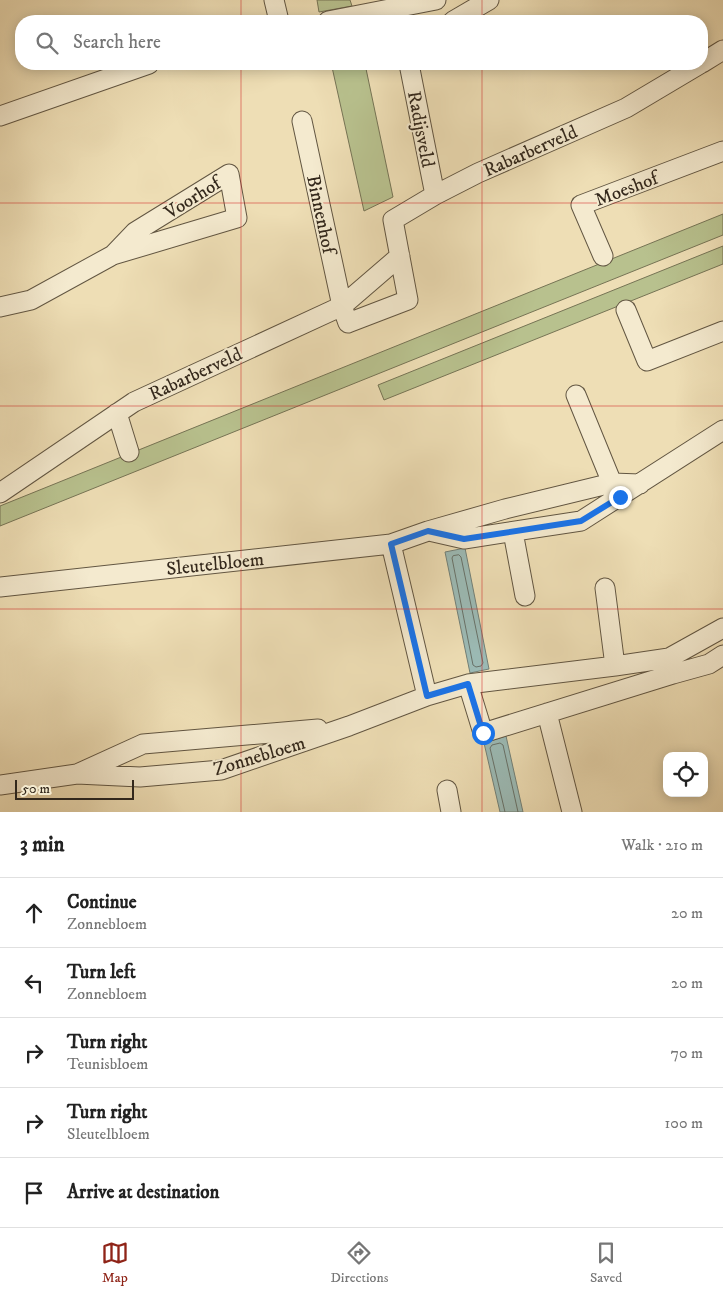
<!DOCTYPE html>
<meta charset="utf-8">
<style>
body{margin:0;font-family:"IM FELL DW Pica",serif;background:#f2f2f2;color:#222}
.controls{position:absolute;right:15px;bottom:15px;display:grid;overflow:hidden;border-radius:10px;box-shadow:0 2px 12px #0003}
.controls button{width:45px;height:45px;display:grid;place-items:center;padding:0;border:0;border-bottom:1px solid #e0e0e0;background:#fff;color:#222;font:25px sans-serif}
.scale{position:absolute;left:15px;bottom:12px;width:119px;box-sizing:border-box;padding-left:5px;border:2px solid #33281c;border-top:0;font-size:14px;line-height:18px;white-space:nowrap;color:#33281c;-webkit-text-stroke:4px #f4eacf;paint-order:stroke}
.stop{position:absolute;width:15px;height:15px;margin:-11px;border:4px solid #1a73e8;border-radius:50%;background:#fff}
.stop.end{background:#1a73e8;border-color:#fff;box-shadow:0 1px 5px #0008}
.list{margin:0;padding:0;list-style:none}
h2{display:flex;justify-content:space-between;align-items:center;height:65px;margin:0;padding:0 20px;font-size:21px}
h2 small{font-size:16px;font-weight:400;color:#767676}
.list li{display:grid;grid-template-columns:32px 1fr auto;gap:15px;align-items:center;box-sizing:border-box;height:70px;padding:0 20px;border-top:1px solid #e0e0e0}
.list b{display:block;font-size:19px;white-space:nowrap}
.list p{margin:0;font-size:16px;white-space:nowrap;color:#767676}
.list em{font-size:16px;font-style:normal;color:#767676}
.icon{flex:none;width:28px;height:28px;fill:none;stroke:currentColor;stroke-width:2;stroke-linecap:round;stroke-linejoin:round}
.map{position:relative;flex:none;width:723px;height:812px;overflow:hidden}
.search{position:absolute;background:#fff;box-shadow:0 2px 12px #0003;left:15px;right:15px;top:15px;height:55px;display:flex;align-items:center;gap:12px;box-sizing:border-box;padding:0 18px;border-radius:20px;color:#767676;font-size:19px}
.sheet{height:415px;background:#fff}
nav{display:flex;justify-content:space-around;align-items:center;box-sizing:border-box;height:70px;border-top:1px solid #e0e0e0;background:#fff;font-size:14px;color:#767676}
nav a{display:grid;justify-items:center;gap:2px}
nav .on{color:#8f2418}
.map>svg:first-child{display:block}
.green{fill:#b8c18e;stroke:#767455}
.water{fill:#9cbbb6;stroke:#728078}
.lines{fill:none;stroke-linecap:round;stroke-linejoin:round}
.shore{stroke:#687269;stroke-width:1}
.minor-casing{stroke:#625642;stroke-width:21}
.minor{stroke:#f4eacf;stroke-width:19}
.route{stroke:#1a73e8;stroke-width:6}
.grid{fill:none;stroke:#d62828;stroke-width:1;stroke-opacity:0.55}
.labels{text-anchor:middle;stroke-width:4;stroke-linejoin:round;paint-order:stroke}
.street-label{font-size:19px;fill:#33281c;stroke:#f4eacf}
</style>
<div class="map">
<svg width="723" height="812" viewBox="0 0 723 812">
<rect width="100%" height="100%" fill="#eedeb5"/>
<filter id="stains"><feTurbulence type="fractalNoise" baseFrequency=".004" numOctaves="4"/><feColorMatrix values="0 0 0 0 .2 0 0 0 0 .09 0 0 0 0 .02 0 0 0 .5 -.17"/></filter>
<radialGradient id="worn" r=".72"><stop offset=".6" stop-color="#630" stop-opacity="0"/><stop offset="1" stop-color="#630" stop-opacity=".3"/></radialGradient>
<!-- green -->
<path class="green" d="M317 0H350L352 6 319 12Z
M350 64H365L393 197 364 211 332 67Z
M723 214V235L0 526V506Z
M723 246V264L384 400 378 385Z"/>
<!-- water -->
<path class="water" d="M465 548 489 669 470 673 445 552Z
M506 736 523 812H500L484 743Z"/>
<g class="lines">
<!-- shore -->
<path class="shore" d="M459 555 461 557 483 663 481 666 476 667 473 665 452 558 453 556Z
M505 812 490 748 492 745 500 743 503 745 518 812"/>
<defs>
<path id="minor" d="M274 0 279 21
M328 21 436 0
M453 21 489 0
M702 63 723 50
M409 64 435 195
M0 116 149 64
M302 121 342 306 348 323 408 300 393 220 435 195 478 173 626 108 700 64
M603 256 581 205 723 151
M0 307 31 300 113 255 237 218 229 174 135 232 113 255
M626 310 647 361 723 331
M576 395 612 483
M117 413 129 452
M0 493 134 402 342 306 400 256
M429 531 464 539 581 521 723 430
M513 532 525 596
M391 544 427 696
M0 587 391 544 428 531 505 509 612 483 640 484
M605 588 615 666
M468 684 483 733 673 674 709 664 723 655
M547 713 572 812
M77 774 140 777 221 770 349 726 427 696 468 684 615 666 669 658 723 628
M0 785 77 774 143 744 318 729
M447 790 451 812"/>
</defs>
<!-- minor casing -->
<use href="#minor" class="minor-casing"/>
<!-- minor -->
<use href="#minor" class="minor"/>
</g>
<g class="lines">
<!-- route -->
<path class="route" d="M483 733 468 684 427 696 391 544 428 531 464 539 581 521 620 497"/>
</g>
<!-- grid -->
<path class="grid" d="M241 0V21M482 0V21M241 64V812M482 64V812M0 203H723M0 406H723M0 609H723"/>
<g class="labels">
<!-- street labels -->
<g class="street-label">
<text transform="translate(422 129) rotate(79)" y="7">Radijsveld</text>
<text transform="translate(530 150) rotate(-24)" y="7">Rabarberveld</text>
<text transform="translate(626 188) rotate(-21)" y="7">Moeshof</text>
<text transform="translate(192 197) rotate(-32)" y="7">Voorhof</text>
<text transform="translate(322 214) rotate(78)" y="7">Binnenhof</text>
<text transform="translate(195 373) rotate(-25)" y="7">Rabarberveld</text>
<text transform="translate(215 563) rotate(-6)" y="7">Sleutelbloem</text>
<text transform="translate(259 755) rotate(-17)" y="7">Zonnebloem</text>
</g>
</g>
<rect width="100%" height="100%" filter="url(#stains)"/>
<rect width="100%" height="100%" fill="url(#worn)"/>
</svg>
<div class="controls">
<button><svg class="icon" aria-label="locate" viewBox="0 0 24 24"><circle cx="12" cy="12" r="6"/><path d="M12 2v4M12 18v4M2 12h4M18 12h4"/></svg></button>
</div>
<div class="scale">50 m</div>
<div class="stop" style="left:483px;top:733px"></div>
<div class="stop end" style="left:620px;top:497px"></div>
<div class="search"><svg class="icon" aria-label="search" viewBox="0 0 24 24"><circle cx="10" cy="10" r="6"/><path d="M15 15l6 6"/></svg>Search here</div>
</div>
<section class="sheet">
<h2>3 min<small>Walk · 210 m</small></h2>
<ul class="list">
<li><svg class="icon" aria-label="ahead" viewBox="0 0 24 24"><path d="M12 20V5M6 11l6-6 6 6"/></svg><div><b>Continue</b><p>Zonnebloem</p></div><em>20 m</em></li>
<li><svg class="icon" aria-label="left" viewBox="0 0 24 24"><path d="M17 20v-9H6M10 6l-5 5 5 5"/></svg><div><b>Turn left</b><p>Zonnebloem</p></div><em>20 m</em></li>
<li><svg class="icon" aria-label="right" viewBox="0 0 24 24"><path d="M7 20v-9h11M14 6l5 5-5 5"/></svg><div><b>Turn right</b><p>Teunisbloem</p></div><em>70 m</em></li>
<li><svg class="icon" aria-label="right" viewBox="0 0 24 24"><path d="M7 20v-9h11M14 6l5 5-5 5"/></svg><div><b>Turn right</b><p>Sleutelbloem</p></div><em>100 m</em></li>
<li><svg class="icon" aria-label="arrive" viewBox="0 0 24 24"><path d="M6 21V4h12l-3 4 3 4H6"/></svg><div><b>Arrive at destination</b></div></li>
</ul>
</section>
<nav>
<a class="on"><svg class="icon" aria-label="map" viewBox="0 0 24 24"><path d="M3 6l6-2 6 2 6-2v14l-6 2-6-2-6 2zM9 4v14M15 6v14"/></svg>Map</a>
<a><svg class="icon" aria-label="directions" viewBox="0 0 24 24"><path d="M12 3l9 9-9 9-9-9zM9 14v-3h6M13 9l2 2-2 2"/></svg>Directions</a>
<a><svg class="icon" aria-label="saved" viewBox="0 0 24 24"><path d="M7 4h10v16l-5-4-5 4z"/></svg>Saved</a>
</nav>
